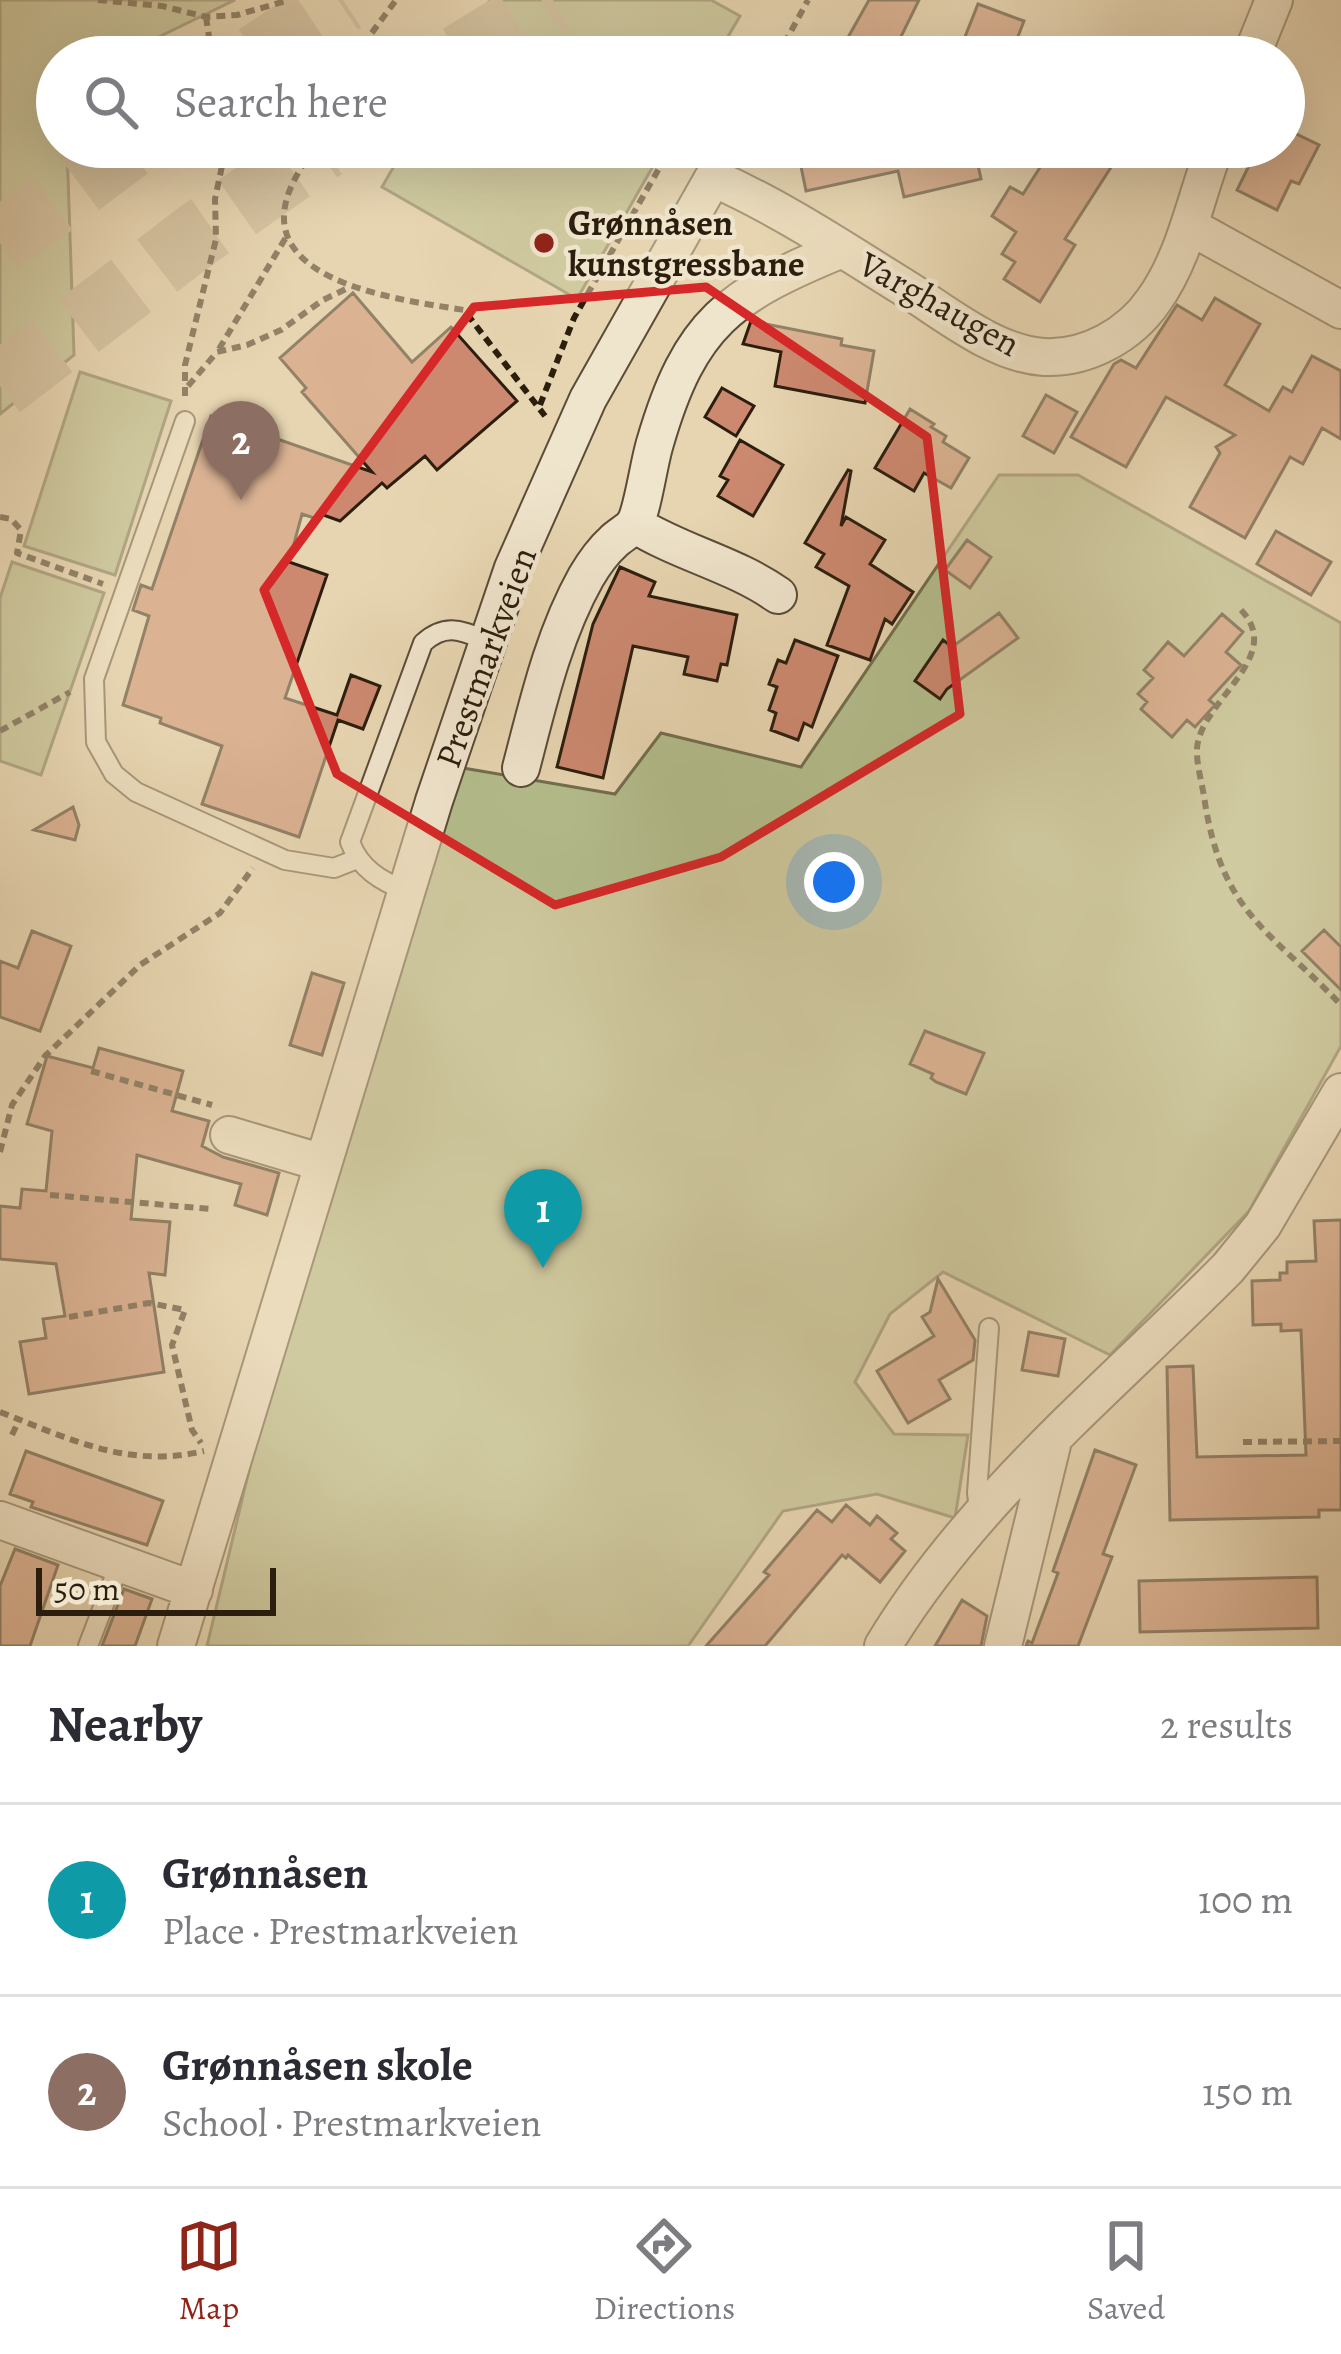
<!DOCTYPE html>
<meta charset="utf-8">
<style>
body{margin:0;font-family:Alegreya,serif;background:#f2f2f3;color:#2b2b33}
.scale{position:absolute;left:36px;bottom:30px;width:240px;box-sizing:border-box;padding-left:12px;border:6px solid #2c1e0e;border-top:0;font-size:33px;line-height:42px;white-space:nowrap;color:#2c1e0e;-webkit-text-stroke:9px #efe4cc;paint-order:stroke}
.you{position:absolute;left:834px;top:882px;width:42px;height:42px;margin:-30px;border:9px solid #fff;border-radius:50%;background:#1a73e8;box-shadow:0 0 0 18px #1a73e833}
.badge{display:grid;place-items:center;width:78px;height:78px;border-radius:50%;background:#8f2418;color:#fff;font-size:39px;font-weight:700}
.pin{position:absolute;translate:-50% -99px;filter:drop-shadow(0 3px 6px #0008)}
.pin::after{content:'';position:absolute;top:63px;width:42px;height:36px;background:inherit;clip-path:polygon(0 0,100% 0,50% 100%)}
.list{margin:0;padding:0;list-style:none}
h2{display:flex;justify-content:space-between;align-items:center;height:156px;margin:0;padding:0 48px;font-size:51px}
h2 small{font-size:39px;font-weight:400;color:#7c7c81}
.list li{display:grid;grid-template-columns:78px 1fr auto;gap:36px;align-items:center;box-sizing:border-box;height:192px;padding:0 48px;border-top:3px solid #e1e1e2}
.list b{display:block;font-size:45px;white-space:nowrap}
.list p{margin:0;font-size:39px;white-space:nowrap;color:#7c7c81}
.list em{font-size:39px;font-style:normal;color:#7c7c81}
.icon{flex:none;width:66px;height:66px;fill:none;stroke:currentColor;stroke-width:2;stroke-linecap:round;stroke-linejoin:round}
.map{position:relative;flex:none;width:1341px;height:1646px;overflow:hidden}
.search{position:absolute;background:#fff;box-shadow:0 12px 48px #0002;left:36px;right:36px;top:36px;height:132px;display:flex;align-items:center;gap:30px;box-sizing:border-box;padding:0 42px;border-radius:66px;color:#7c7c81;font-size:45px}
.sheet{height:540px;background:#fff}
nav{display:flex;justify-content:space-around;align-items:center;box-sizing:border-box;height:168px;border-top:3px solid #e1e1e2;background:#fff;font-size:33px;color:#7c7c81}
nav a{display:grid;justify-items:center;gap:6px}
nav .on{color:#8f2418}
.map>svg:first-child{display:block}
.green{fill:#b4bd8d;stroke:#706e4e;stroke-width:3}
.building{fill:#cc8970;stroke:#2c1e0e;stroke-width:3}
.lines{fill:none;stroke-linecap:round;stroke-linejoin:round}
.highway-tunnel{stroke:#c2b090;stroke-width:66;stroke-dasharray:66 33;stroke-linecap:butt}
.lane-casing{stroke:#5b4c37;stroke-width:22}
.street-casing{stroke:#5b4c37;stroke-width:40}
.path{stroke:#2c1e0e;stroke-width:6;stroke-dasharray:9 6;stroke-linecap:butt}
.lane{stroke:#efe4cc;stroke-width:18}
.street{stroke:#efe4cc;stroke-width:36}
.marked{fill:none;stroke:#d62828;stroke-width:9;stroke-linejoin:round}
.poi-dot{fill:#8f2418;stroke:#efe4cc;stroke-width:4.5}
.labels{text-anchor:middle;stroke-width:9;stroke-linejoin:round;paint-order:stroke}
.poi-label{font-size:36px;font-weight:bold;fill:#2c1e0e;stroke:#efe4cc;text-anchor:start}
.street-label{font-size:36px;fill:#2c1e0e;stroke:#efe4cc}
</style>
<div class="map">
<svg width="1341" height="1646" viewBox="0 0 1341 1646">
<rect width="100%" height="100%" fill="#e7d5b1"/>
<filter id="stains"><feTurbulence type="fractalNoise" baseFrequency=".00167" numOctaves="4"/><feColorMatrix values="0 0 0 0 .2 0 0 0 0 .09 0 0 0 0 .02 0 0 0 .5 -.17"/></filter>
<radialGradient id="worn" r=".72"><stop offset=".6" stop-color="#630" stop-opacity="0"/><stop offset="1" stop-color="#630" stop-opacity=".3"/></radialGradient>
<!-- green -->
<path class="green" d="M0 0H235L117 57H57V147H67L74 355 0 414Z
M490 0H711L740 16 716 57H457Z
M405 147H664L577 299 382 187Z
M80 372 171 401 115 575 24 546Z
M999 475H1078L1341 623V1046L1249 1211 1110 1355 943 1272 890 1314 855 1382 894 1434 968 1435 955 1518 877 1494 783 1511 688 1646H207L253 1454 463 768 615 794 661 733 801 767Z
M12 562 104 593 41 775 0 761V598Z"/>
<!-- building -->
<path class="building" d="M869 0H919L891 57H837Z
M978 4 1024 21 1010 57H957Z
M1284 128 1319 145 1299 184 1291 181 1277 210 1237 190 1258 147H1284Z
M821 147H974L981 179 904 197 898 171 806 191 798 152Z
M1053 147H1124L1065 239 1075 245 1040 302 1004 279 1015 262 1002 254 1016 232 992 216 1010 187 1023 194Z
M353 293 412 362 451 327 517 401 437 470 425 456 387 488 382 483 340 521 318 513 317 519 302 514 289 562 327 575 285 698 337 715 351 675 380 686 363 729 338 720 299 837 202 804 222 746 160 723 161 718 123 705 149 616 133 610 141 585 152 589 211 416 372 472 302 392 306 388 280 358Z
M1215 298 1260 324 1225 385 1269 411 1283 387 1292 392 1312 356 1341 371V439L1322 428 1303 464 1290 457 1245 538 1190 507 1220 453 1216 447 1235 435 1166 397 1126 467 1071 437 1114 364 1121 360 1136 368 1177 305 1202 320Z
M751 321 842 339 841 345 874 351 865 403 775 386 781 352 743 344Z
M722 388 754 406 736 436 705 417Z
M1046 395 1077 412 1054 453 1023 436Z
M910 409 934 424 931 427 946 436 943 442 969 458 951 488 924 473 914 491 875 468Z
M740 440 783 465 753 516 718 496 728 480 720 476Z
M848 470 851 471 841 526 846 517 885 540 870 564 913 592 892 624 885 619 870 660 827 645 849 586 816 567 824 554 805 543Z
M1276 531 1331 562 1311 595 1257 564Z
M967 540 991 557 970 588 945 570Z
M620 567 655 582 649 596 737 615 727 665 721 664 717 681 684 674 688 657 633 646 603 778 557 767 593 624Z
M999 613 1018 638 947 689 940 699 915 681 943 640 952 647Z
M1222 614 1243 632 1226 652 1241 665 1209 700 1215 705 1195 727 1187 720 1172 737 1141 709 1147 702 1138 694 1153 678 1144 670 1168 642 1184 656Z
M795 640 838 656 812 727 804 723 798 740 771 730 776 713 769 710 777 687 769 684 778 660 786 663Z
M73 807 79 825 75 840 34 830Z
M1324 930 1341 947V990L1302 951Z
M32 931 71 946 40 1031 0 1017V961L18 968Z
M312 973 344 983 322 1055 290 1045Z
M925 1031 984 1053 966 1094 936 1082 931 1078 933 1074 910 1064Z
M99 1048 183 1071 172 1111 209 1121 202 1146 223 1157 279 1173 267 1215 235 1205 241 1184 137 1155 131 1219 170 1222 165 1275 149 1273 164 1372 29 1394 20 1342 46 1338 43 1319 65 1316 56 1264 0 1259V1206L20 1208 22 1189 46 1191 52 1131 27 1124 47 1056 93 1068Z
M1341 1220V1510H1319V1517L1170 1520 1167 1367 1193 1366 1197 1457 1306 1455 1301 1330 1281 1331V1324L1253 1325 1252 1281 1280 1280V1273H1287V1262L1316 1261 1314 1221Z
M938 1279 975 1340 973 1360 939 1380 950 1399 908 1423 877 1371 934 1336 922 1317 930 1312Z
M1029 1332 1065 1339 1058 1376 1022 1370Z
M1095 1450 1136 1465 1103 1554 1112 1557 1078 1646H1026L1028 1641 1032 1643 1058 1573 1053 1571Z
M26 1451 163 1501 147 1545 31 1507 33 1502 10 1494Z
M846 1505 870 1525 877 1516 897 1533 891 1539 905 1551 880 1582 848 1555 846 1558 842 1555 765 1646H706L769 1575 764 1572 817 1510 832 1522Z
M15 1549 58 1565 30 1646H0V1586Z
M1317 1577 1318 1628 1140 1632 1139 1581Z
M124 1589 152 1599 135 1646H102Z
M962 1600 987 1616 981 1646H935Z"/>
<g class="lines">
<!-- highway-tunnel -->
<path class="highway-tunnel" d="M257 57 343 0
M460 57 553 0
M0 243 128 147
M0 386 196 236 323 147"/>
<defs>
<path id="lane" d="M185 421 94 679 96 742 114 774 136 792 285 860 334 868 357 859
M406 891C381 881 360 869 350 842L423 643C446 622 462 631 488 641
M980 1516 977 1493 989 1328
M88 1646 120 1563"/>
<path id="street" d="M1251 57 1274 0
M1191 227 1341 310
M634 524C680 553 734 564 778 595
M521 768C538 703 553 636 586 577 593 565 603 551 614 541 620 535 631 530 635 523 643 508 649 462 655 443 690 322 730 295 842 249
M229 1135 323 1163
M0 1520 194 1590
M176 1646 434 801 513 568 588 399 713 178C781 208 842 249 905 288 946 313 994 354 1044 357 1087 359 1130 335 1154 300 1186 255 1195 198 1215 147
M883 1646C971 1500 1109 1388 1228 1268L1263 1225 1341 1092
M1003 1646 1052 1445"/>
</defs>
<!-- lane casing -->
<use href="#lane" class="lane-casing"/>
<!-- street casing -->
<use href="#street" class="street-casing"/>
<!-- path -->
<path class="path" d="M98 0 162 6 206 17 237 15 289 0
M206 17 212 57
M354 57 396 0
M777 57 808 0
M313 147C305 163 292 180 287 198 261 285 409 301 464 310L545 416
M219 349 288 234
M188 386 217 352 247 345 281 330 323 300 350 287
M185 396V365L216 239 215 199 226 147
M540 405 574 318 666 156 678 154 687 160
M0 517 11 519 21 530 17 553 103 584
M1241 610C1286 657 1201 700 1197 748 1196 765 1203 786 1205 803 1223 915 1271 931 1341 1005
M0 731 70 692
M91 1071 212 1105
M0 1152 12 1105 45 1056 140 965 220 913 253 868
M50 1195 211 1209
M69 1317 149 1303 185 1310 172 1345 192 1430 201 1443
M0 1412C70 1439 128 1469 204 1451
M12 1435 19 1420
M1243 1442 1341 1441"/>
<!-- lane -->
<use href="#lane" class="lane"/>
<!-- street -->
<use href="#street" class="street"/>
</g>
<!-- marked area -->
<path d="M0 0H1341V1646H0ZM706 287 927 437 960 714 721 857 555 905 337 774 264 590 474 307Z" fill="#e7d5b1" fill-opacity=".55" fill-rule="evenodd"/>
<path class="marked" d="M706 287 927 437 960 714 721 857 555 905 337 774 264 590 474 307Z"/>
<!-- markers -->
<circle class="poi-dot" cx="544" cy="243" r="12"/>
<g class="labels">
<!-- poi labels -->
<g class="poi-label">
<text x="568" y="235">Grønnåsen<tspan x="568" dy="41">kunstgressbane</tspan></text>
</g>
<!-- street labels -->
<g class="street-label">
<text transform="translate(940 303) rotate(29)" y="13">Varghaugen</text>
<text transform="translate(485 657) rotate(-70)" y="13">Prestmarkveien</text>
</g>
</g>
<rect width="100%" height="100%" filter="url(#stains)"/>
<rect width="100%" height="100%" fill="url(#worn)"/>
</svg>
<div class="scale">50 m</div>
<div class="you"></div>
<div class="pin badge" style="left:543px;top:1268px;background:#0f9aa8">1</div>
<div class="pin badge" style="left:241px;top:500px;background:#8d6e63">2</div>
<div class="search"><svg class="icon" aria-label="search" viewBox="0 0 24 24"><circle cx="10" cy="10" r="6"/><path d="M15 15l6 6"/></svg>Search here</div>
</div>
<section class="sheet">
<h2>Nearby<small>2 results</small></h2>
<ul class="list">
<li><span class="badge" style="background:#0f9aa8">1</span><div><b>Grønnåsen</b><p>Place · Prestmarkveien</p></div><em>100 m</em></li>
<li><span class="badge" style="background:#8d6e63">2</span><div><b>Grønnåsen skole</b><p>School · Prestmarkveien</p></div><em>150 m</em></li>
</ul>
</section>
<nav>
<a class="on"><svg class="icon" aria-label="map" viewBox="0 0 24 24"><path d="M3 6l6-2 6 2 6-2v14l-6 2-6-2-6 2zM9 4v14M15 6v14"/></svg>Map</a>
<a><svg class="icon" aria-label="directions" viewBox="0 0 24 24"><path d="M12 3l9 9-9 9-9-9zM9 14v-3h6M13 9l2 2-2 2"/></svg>Directions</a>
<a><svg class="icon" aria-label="saved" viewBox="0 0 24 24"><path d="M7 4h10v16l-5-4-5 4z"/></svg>Saved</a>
</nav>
